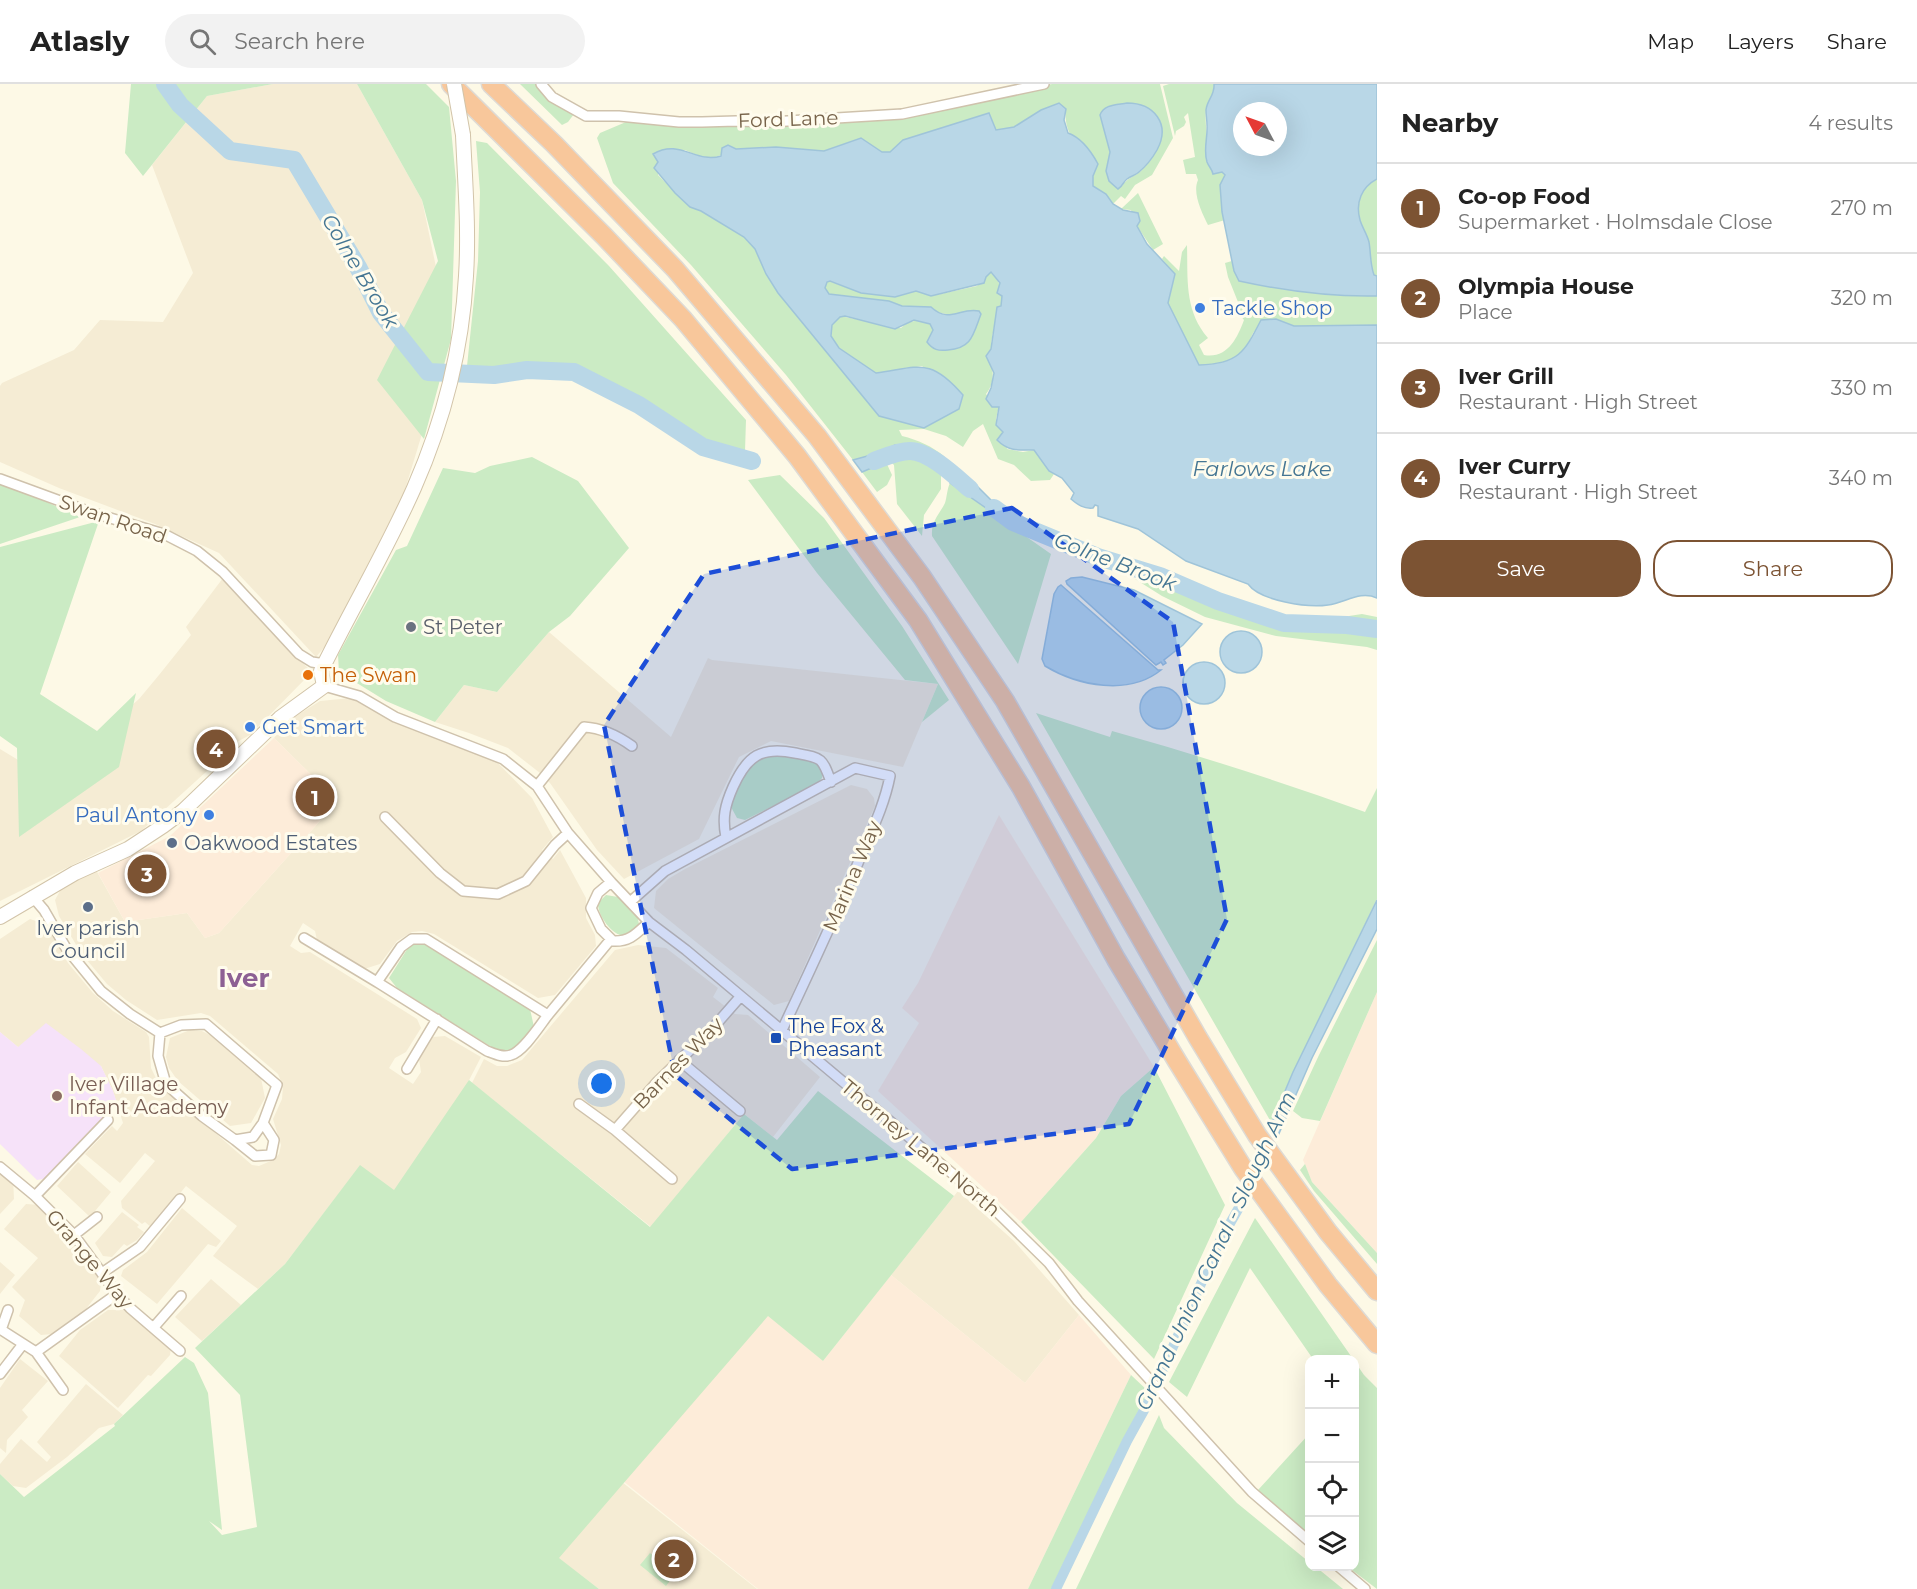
<!DOCTYPE html>
<meta charset="utf-8">
<style>
body{margin:0;font-family:Montserrat,sans-serif;background:#f2f2f2;color:#222}
.controls{position:absolute;right:18px;bottom:18px;display:grid;overflow:hidden;border-radius:12px;box-shadow:0 6px 24px #0002}
.controls button{width:54px;height:54px;display:grid;place-items:center;padding:0;border:0;border-bottom:2px solid #e0e0e0;background:#fff;color:#222;font:30px sans-serif}
.compass{position:absolute;left:1233px;top:18px;width:54px;height:54px;border-radius:50%;background:#fff;box-shadow:0 6px 24px #0002;rotate:311deg}
.you{position:absolute;left:602px;top:1000px;width:21px;height:21px;margin:-15px;border:4px solid #fff;border-radius:50%;background:#1a73e8;box-shadow:0 0 0 9px #1a73e833}
.badge{display:grid;place-items:center;width:39px;height:39px;border-radius:50%;background:#7c5333;color:#fff;font-size:20px;font-weight:700}
.pin{position:absolute;translate:-50% -50%;border:3px solid #fff;box-shadow:0 2px 6px #0006}
.list{margin:0;padding:0;list-style:none}
h2{display:flex;justify-content:space-between;align-items:center;height:78px;margin:0;padding:0 24px;font-size:26px}
h2 small{font-size:20px;font-weight:400;color:#767676}
.list li{display:grid;grid-template-columns:39px 1fr auto;gap:18px;align-items:center;box-sizing:border-box;height:90px;padding:0 24px;border-top:2px solid #e0e0e0}
.list b{display:block;font-size:22px;white-space:nowrap}
.list p{margin:0;font-size:20px;white-space:nowrap;color:#767676}
.list em{font-size:20px;font-style:normal;color:#767676}
.actions{display:flex;gap:12px;padding:18px 24px}
.actions a{flex:1;padding:14px 0;border:2px solid #7c5333;border-radius:24px;text-align:center;font-size:21px;color:#7c5333}
.actions .main{background:#7c5333;color:#fff}
.icon{flex:none;width:33px;height:33px;fill:none;stroke:currentColor;stroke-width:2;stroke-linecap:round;stroke-linejoin:round}
.map{position:relative;flex:none;width:1377px;height:1505px;overflow:hidden}
header{display:flex;align-items:center;gap:36px;box-sizing:border-box;height:84px;padding:0 30px;background:#fff;border-bottom:2px solid #e0e0e0}
header strong{font-size:28px}
nav{display:flex;gap:33px;margin-inline-start:auto;font-size:21px}
.search{width:420px;height:54px;background:#f2f2f2;display:flex;align-items:center;gap:15px;box-sizing:border-box;padding:0 21px;border-radius:33px;color:#767676;font-size:22px}
main{display:flex}
aside{flex:1;background:#fff}
.map>svg:first-child{display:block}
.residential{fill:#f5ecd4}
.commercial{fill:#fdecd9}
.education{fill:#f6e2f9}
.green{fill:#cbebc4;fill-rule:evenodd}
.water{fill:#b9d7e7;stroke:#9fc4d9;stroke-width:1.5;fill-rule:evenodd}
.pier{fill:#fdf9e6}
.lines{fill:none;stroke-linecap:round;stroke-linejoin:round}
.canal{stroke:#b9d7e7;stroke-width:10}
.river{stroke:#b9d7e7;stroke-width:18}
.minor-casing{stroke:#cfc2ac;stroke-width:12}
.secondary-casing{stroke:#d2c4a9;stroke-width:16}
.motorway-casing{stroke:#dedad4;stroke-width:21}
.minor{stroke:#fff;stroke-width:9}
.secondary{stroke:#fff;stroke-width:14}
.motorway{stroke:#f8c79b;stroke-width:18}
.secondary-bridge-casing{stroke:#d2c4a9;stroke-width:16;stroke-linecap:butt}
.secondary-bridge{stroke:#fff;stroke-width:14}
.marked{fill:#1d4ed8;fill-opacity:0.2;stroke:#1d4ed8;stroke-width:4.5;stroke-dasharray:12 8;stroke-linejoin:round}
.shop-dot{fill:#3f7fe0;stroke:#fffced;stroke-width:2}
.worship-dot{fill:#6b7280;stroke:#fffced;stroke-width:2}
.food-dot{fill:#e8710a;stroke:#fffced;stroke-width:2}
.service-dot{fill:#5c6f8a;stroke:#fffced;stroke-width:2}
.transit-dot{fill:#1a4fb4;stroke:#fffced;stroke-width:2}
.education-dot{fill:#8d6e63;stroke:#fffced;stroke-width:2}
.labels{text-anchor:middle;stroke-width:6;stroke-linejoin:round;paint-order:stroke}
.street-label{font-size:20px;fill:#77634a;stroke:#fffced}
.shop-label{font-size:20px;fill:#366cbe;stroke:#fffced;text-anchor:start}
.worship-label{font-size:20px;fill:#5b616d;stroke:#fffced;text-anchor:start}
.food-label{font-size:20px;fill:#c56008;stroke:#fffced;text-anchor:start}
.service-label{font-size:20px;fill:#4e5e75;stroke:#fffced;text-anchor:start}
.transit-label{font-size:20px;fill:#164399;stroke:#fffced;text-anchor:start}
.education-label{font-size:20px;fill:#785e54;stroke:#fffced;text-anchor:start}
.water-label{font-size:21px;font-style:italic;fill:#457693;stroke:#fffced}
.district-label{font-size:26px;font-weight:bold;fill:#8d6194;stroke:#fffced}
</style>
<header>
<strong>Atlasly</strong>
<div class="search"><svg class="icon" aria-label="search" viewBox="0 0 24 24"><circle cx="10" cy="10" r="6"/><path d="M15 15l6 6"/></svg>Search here</div>
<nav><a>Map</a><a>Layers</a><a>Share</a></nav>
</header>
<main>
<div class="map">
<svg width="1377" height="1505" viewBox="0 0 1377 1505">
<rect width="100%" height="100%" fill="#fdf9e6"/>
<!-- residential -->
<path class="residential" d="M273 0H357L422 116 451 255 403 412 327 560 316 573 219 469 155 440 59 404 0 378V302L2 299 74 266 100 236 163 238 193 189 152 81 207 12Z
M223 494 269 546 312 588 250 651 231 661 207 687 141 747 0 817V665L58 700 97 652 139 615 159 591 191 551 186 543Z
M549 548 671 653 708 574 712 576 938 600 903 683 771 657 739 673 699 755 624 795 597 766 550 699 540 689 508 664 469 649 435 638 464 601 497 608Z
M351 614 410 644 496 677 532 714 553 753 542 766 553 775 560 766 586 814V834L595 851 596 862 555 911 538 914 434 850 422 847 412 848 397 857 380 880 364 885 317 856 315 847 303 839 290 862 301 869 310 868 417 935 421 944 406 968 395 974 389 984 413 1000 421 988 419 975 433 953 445 952 481 973 465 1004 394 1107 360 1082 285 1180 258 1205 213 1172 237 1142 186 1102 152 1144 145 1138 142 1140 122 1124 121 1117 155 1077 145 1069 120 1099 85 1070 112 1042 117 1047 123 1039 113 1007 101 982 18 963 0 948V855L30 835 45 840 68 879 93 909 113 927 146 948 149 953 151 984 156 994 165 1005 252 1081 259 1082 273 1076 279 1070 281 1061 273 1035 282 1015 283 1002 278 990 210 932 201 929 157 936 126 916 107 900 81 869 59 832 55 816 61 805 96 786 125 838 187 829 205 854 219 849 338 717 274 654 288 637 320 617Z
M851 701 867 705 874 714 875 722 789 917 774 921 654 824 656 807 668 795 685 785Z
M638 861 666 864 718 904 713 913 735 930 748 931 820 993 773 1053 744 1030 651 1143 472 999 484 975 497 982H507L522 976 615 866Z
M190 946 202 947 210 951 261 994 265 1014 251 1039 230 1042 178 997 169 984 166 973 170 954Z
M78 1078 111 1108 90 1133 57 1102Z
M0 1087 13 1094 14 1115 0 1130Z
M958 1107 1014 1157 1079 1231 1025 1299 891 1191Z
M26 1120 40 1121 67 1148 102 1193 100 1207 82 1230 52 1250 41 1251 19 1232 25 1216 12 1203 38 1174 4 1145Z
M182 1124 221 1157 216 1163 208 1160 157 1220 121 1192 123 1186 147 1168Z
M122 1128 139 1141 137 1143 144 1148 137 1156 127 1162 124 1160 112 1173 103 1172 95 1159Z
M0 1178 15 1191 0 1210Z
M211 1195 241 1221 202 1257 175 1233Z
M108 1226H126L171 1264 170 1271 151 1292 148 1291 118 1324 59 1272 80 1246Z
M20 1275 48 1297 22 1326 28 1333 7 1356 6 1369 0 1364V1304Z
M86 1300 123 1331 114 1340 99 1344 67 1373 26 1404 13 1402 0 1390V1380L21 1355 47 1378 51 1373 37 1358Z
M622 1398 757 1505H599L558 1474Z"/>
<!-- commercial -->
<path class="commercial" d="M274 654 338 717 219 849 205 854 187 829 125 838 98 789 170 752Z
M999 731 1154 983 1121 1012 1096 1054 1021 1138 878 1007 919 939 902 924 918 899Z
M1377 908V1169L1312 1098 1303 1076Z
M891 1191 1025 1299 1079 1231 1131 1291 1028 1505H758L623 1397 768 1231 823 1277Z"/>
<!-- education -->
<path class="education" d="M46 939 81 965 101 982 113 1007 119 1025 111 1018 106 1025 107 1033 49 1094 37 1096 0 1060V948L18 963Z"/>
<!-- green -->
<path class="green" d="M131 0H273L207 12 143 92 125 69Z
M357 0H426L449 23 456 97 451 255 424 355 377 296 438 177 422 116Z
M520 0H536L574 30 568 38 562 41Z
M1052 0H1160L1173 54 1152 91 1135 101 1125 115 1121 112 1113 120 1106 110 1093 102C1093 73 1061 55 1066 25L1041 26 1014 43 996 46 989 29 903 56 890 68H882L861 54 824 67 776 63 736 65 713 74 699 72 685 66 658 78V91L690 123 701 127 744 153 755 165 766 190 778 209 879 332 923 282 876 289 839 264 831 252 832 241 840 232 901 244C911 235 918 236 930 240L933 246 931 252 973 226C958 229 944 235 931 223L902 222 889 217 829 210 825 204 827 198 829 197 861 209 895 213 916 207 931 212 977 202 990 188C1000 195 1004 210 1002 222L997 224C996 237 992 249 991 263 990 280 998 295 986 310L995 321 999 322 996 335 1004 348 1007 365 1023 368 1034 366 1049 387 1054 390 1050 396 1031 397 1014 381 998 375 983 340 973 347 963 363 946 352 924 345 899 346 902 352C918 356 932 362 945 373L944 376 923 365 895 361 865 374 853 376 786 291 691 181 613 99 597 54 600 49 626 38 666 41 901 31ZM1100 31 1162 43C1160 60 1154 75 1141 87 1134 93 1127 94 1122 102L1106 87 1110 68Z
M1169 0H1214C1215 11 1207 16 1206 26 1204 47 1211 67 1212 88H1222L1226 94C1218 103 1221 125 1225 136L1208 141C1202 129 1192 109 1198 96L1196 90H1186L1183 76 1195 73 1188 29 1184 33 1186 38 1184 42 1176 47 1175 52 1163 2Z
M476 57 487 59 609 182 746 336 745 367H722L658 332 591 287 547 279 494 286 467 282 478 177 480 108Z
M1377 95V192H1374C1370 180 1371 170 1369 158 1367 150 1362 144 1360 136 1355 118 1362 103 1377 95Z
M1138 109 1163 160 1153 166 1137 142 1131 126 1121 125Z
M1187 161C1188 195 1184 226 1208 254L1199 261 1204 271C1227 275 1237 255 1244 236L1233 222 1238 218 1228 193 1225 179 1232 177 1239 197C1285 207 1330 213 1377 212V241L1294 242 1276 235C1271 237 1264 239 1259 243 1251 248 1251 256 1247 263 1235 279 1217 280 1199 281L1168 219 1175 190 1162 175 1164 172 1179 187 1182 168Z
M904 372 925 377 941 389V405L924 431 922 452 897 420 894 381 889 376Z
M532 373 578 397 629 464 570 532 549 548 497 608 464 601 435 638 386 617 339 588 338 571 396 466 407 462 443 384 475 389 490 382Z
M886 378 892 391 887 401 877 408 862 388Z
M780 391 824 434 902 542 949 616 922 638 938 600 905 596 817 489 748 396Z
M0 397 80 433 0 460Z
M950 399 1051 470 1018 580 932 452C931 437 939 431 945 419 947 413 947 405 950 399Z
M99 437 40 610 97 647 136 609 119 683 19 753 17 664 0 652V463Z
M1135 495 1284 540 1348 542 1377 547V566L1367 563 1276 552 1205 533 1162 512Z
M1362 530 1377 533V543L1347 537 1349 532Z
M1036 629 1110 653 1112 647C1198 671 1282 698 1365 728L1377 704V815L1293 988 1271 1038Z
M780 670C794 673 826 673 822 694L817 700 745 736 737 734 731 723V718C744 687 744 676 780 670Z
M606 811 618 813 637 831 639 840 635 847C635 848 626 852 626 852 612 853 597 830 598 819Z
M1377 856V908L1320 1037 1302 1034 1293 1027 1319 971Z
M411 859 426 860 530 925 534 943 513 967 501 969 397 904 389 894Z
M1154 983 1225 1121 1154 1275 1021 1138 1096 1054 1121 1012Z
M469 996 650 1143 744 1030 777 1056 818 1007 954 1112 823 1277 768 1232 559 1474 599 1505H0V1390L24 1413 115 1342 114 1340 185 1273 194 1279 208 1309 222 1446 209 1437 222 1451 257 1443 240 1311 195 1264 285 1180 360 1081 394 1106Z
M1305 1080 1312 1098 1377 1169V1180L1314 1107 1300 1086Z
M1255 1134 1353 1275H1313L1250 1184 1187 1313 1169 1298Z
M1355 1278 1364 1291 1377 1304V1505L1348 1483 1354 1482Z
M1131 1291 1148 1307 1051 1505H1028Z
M1159 1331 1164 1344 1237 1419 1309 1478 1310 1482 1316 1483 1343 1505H1076Z
M1309 1350V1450L1258 1406Z
M650 1469 675 1490 666 1502 640 1481Z"/>
<!-- water -->
<path class="water" d="M1214 0H1377V95C1362 103 1355 118 1360 136 1362 143 1367 150 1369 158 1371 170 1370 180 1374 191L1377 192V212C1330 213 1285 207 1239 197L1234 187 1222 128 1220 101 1225 91 1222 88 1213 90C1212 85 1209 83 1207 78 1203 66 1208 53 1207 41 1207 36 1206 31 1206 26 1207 16 1215 11 1214 0ZM1242 27H1278V63H1242Z
M1059 19 1066 25 1064 36 1068 49C1082 54 1091 67 1098 80L1093 92V102L1106 110 1113 120 1123 126 1138 129 1140 137 1137 142 1147 160 1175 190 1168 219 1199 281C1238 280 1244 269 1261 236L1276 235 1294 242 1377 241V514C1360 506 1345 519 1328 521 1308 524 1260 517 1248 500L1186 477 1138 445 1098 432V422L1095 421 1093 424C1084 425 1078 421 1071 415L1074 409 1062 394 1049 387 1034 366C1019 366 1009 368 997 356L1003 348 996 341 999 323H992L986 315 991 304 994 289 986 272 991 265 997 223 1001 222 1002 212 997 209 1000 199 991 188 986 193 984 199 931 212 916 207 895 213 861 209 830 197 827 198 825 204 829 210 889 217 902 222 931 223C949 240 960 223 979 227L981 230C973 251 972 264 948 266 938 267 933 266 927 258L933 246 930 240 914 236 895 245 845 232 840 233 832 241 831 252 839 264 876 289C920 283 930 273 963 311L959 325 924 344 879 332 778 209 766 190 755 165 744 153 701 127 690 123 675 109 654 84 658 78 653 70C680 54 696 80 721 72L722 64 728 61 736 65 776 63 824 67 861 54 882 68H890L903 56 989 29 996 46 1014 43 1041 26Z
M1127 19C1154 19 1171 40 1157 66 1153 73 1145 83 1139 88 1136 91 1131 92 1127 95 1123 98 1123 102 1118 105L1109 97 1106 87 1110 68 1100 31C1104 20 1117 21 1127 19Z
M895 361 923 365 944 376 941 389C925 376 909 370 889 376L881 368Z
M878 369 886 378 862 388 853 376Z
M953 383 968 393 1013 438 996 431 950 399Z
M1082 493 1134 506 1202 540 1183 561 1164 576 1166 579 1163 581 1161 578 1156 581 1067 500 1066 497 1071 494Z
M1061 501 1158 586H1161C1129 612 1078 602 1045 582L1042 575 1054 510 1058 503Z
M1220 568a21 21 0 1 1 42 0a21 21 0 1 1-42 0Z
M1183 599a21 21 0 1 1 42 0a21 21 0 1 1-42 0Z
M1140 624a21 21 0 1 1 42 0a21 21 0 1 1-42 0Z
M1377 816V845L1312 974 1257 1100 1250 1090 1293 988Z"/>
<!-- pier -->
<path class="pier" d="M1268 1038 1279 1055 1259 1101 1247 1089Z"/>
<g class="lines">
<!-- canal -->
<path class="canal" d="M1056 1505 1127 1357 1148 1319 1220 1157 1245 1113 1252 1094"/>
<!-- river -->
<path class="river" d="M165 0 180 21 230 67 294 76 358 183 381 229 428 288 494 291 527 286 574 288 639 321 703 363 752 377
M874 377C885 373 898 367 910 367 929 367 956 393 970 405
M994 424 1013 438 1098 473 1160 492 1218 517 1284 539 1347 541 1377 545"/>
<defs>
<path id="minor" d="M541 0 552 13 586 32H619L679 38H702L736 37 771 38 902 30 1044 0
M0 395 90 428 164 450 197 467 223 488 299 570 312 578 325 580
M324 602 359 612 395 633 503 675 537 702 568 749 611 798 649 838 686 866 991 1122 1049 1179 1078 1217 1252 1408 1310 1458
M537 702 584 643C601 644 618 652 632 662
M385 733 440 789 463 807 498 810 526 797 555 761 568 749
M726 753C722 734 725 721 733 703 747 672 761 662 795 669 822 674 822 673 831 698
M611 798 598 809 591 824 601 845 613 857C630 858 637 849 649 838
M32 812 44 826 66 864 101 907 130 930 160 949
M630 818 665 787 855 684 890 692C884 723 870 750 858 779 834 835 808 891 782 946
M304 854 377 898
M412 855H426L548 931C540 941 524 967 511 971 503 974 495 970 487 967L377 898 401 863Z
M548 931 611 855
M206 940 277 1001 263 1039 253 1053 235 1056 202 1032 166 1000 158 972 160 949 181 941Z
M679 976 740 1027
M407 985 437 935
M579 1020 615 1046 672 1095
M615 1046 658 997 712 945 740 913
M235 1056 255 1072 271 1071 274 1056 263 1039
M0 1083 35 1112 74 1151 117 1210 130 1224 180 1267
M35 1112 108 1036
M74 1151 97 1133
M102 1189 140 1163 180 1115
M154 1243 181 1212
M0 1245 36 1268 117 1210
M1 1246 8 1226
M36 1268 63 1306
M0 1290 23 1260
M1338 1482 1365 1505"/>
<path id="secondary" d="M0 833 75 789 128 765 163 742 183 727 280 634 324 602 321 587C351 526 386 467 414 404 443 338 462 265 466 192 469 145 465 98 463 51"/>
<path id="motorway" d="M451 0 604 152 683 235 797 372 918 536 1021 703 1116 875 1177 977 1243 1084 1328 1201 1377 1260
M491 0 554 60 675 185 817 352 922 493 1005 617 1198 954 1257 1051 1328 1148 1377 1207"/>
</defs>
<!-- minor casing -->
<use href="#minor" class="minor-casing"/>
<!-- secondary casing -->
<use href="#secondary" class="secondary-casing"/>
<!-- motorway casing -->
<use href="#motorway" class="motorway-casing"/>
<!-- minor -->
<use href="#minor" class="minor"/>
<!-- secondary -->
<use href="#secondary" class="secondary"/>
<!-- motorway -->
<use href="#motorway" class="motorway"/>
<defs>
<path id="secondary-bridge" d="M454 0 463 51"/>
</defs>
<!-- secondary-bridge casing -->
<use href="#secondary-bridge" class="secondary-bridge-casing"/>
<!-- secondary-bridge -->
<use href="#secondary-bridge" class="secondary-bridge"/>
</g>
<!-- marked area -->
<path class="marked" d="M1012 424 1173 538 1227 835 1129 1040 792 1085 675 991 604 641 704 490Z"/>
<!-- markers -->
<g class="shop-dot">
<circle cx="1200" cy="224" r="6"/>
<circle cx="250" cy="643" r="6"/>
<circle cx="209" cy="731" r="6"/>
</g>
<circle class="worship-dot" cx="411" cy="543" r="6"/>
<circle class="food-dot" cx="308" cy="591" r="6"/>
<g class="service-dot">
<circle cx="172" cy="759" r="6"/>
<circle cx="88" cy="823" r="6"/>
</g>
<rect class="transit-dot" x="770" y="948" width="12" height="12" rx="3"/>
<circle class="education-dot" cx="57" cy="1012" r="6"/>
<g class="labels">
<!-- street labels -->
<g class="street-label">
<text transform="translate(788 35) rotate(-2)" y="7">Ford Lane</text>
<text transform="translate(113 435) rotate(19)" y="7">Swan Road</text>
<text transform="translate(852 792) rotate(-67)" y="7">Marina Way</text>
<text transform="translate(678 979) rotate(-46)" y="7">Barnes Way</text>
<text transform="translate(921 1064) rotate(40)" y="7">Thorney Lane North</text>
<text transform="translate(90 1175) rotate(50)" y="7">Grange Way</text>
</g>
<!-- shop labels -->
<g class="shop-label">
<text x="1212" y="231">Tackle Shop</text>
<text x="262" y="650">Get Smart</text>
<text x="197" y="738" text-anchor="end">Paul Antony</text>
</g>
<!-- worship labels -->
<g class="worship-label">
<text x="423" y="550">St Peter</text>
</g>
<!-- food labels -->
<g class="food-label">
<text x="320" y="598">The Swan</text>
</g>
<!-- service labels -->
<g class="service-label">
<text x="184" y="766">Oakwood Estates</text>
<text x="88" y="851" text-anchor="middle">Iver parish<tspan x="88" dy="23">Council</tspan></text>
</g>
<!-- transit labels -->
<g class="transit-label">
<text x="788" y="949">The Fox &amp;<tspan x="788" dy="23">Pheasant</tspan></text>
</g>
<!-- education labels -->
<g class="education-label">
<text x="69" y="1007">Iver Village<tspan x="69" dy="23">Infant Academy</tspan></text>
</g>
<!-- water labels -->
<g class="water-label">
<text transform="translate(360 187) rotate(59)" y="7">Colne Brook</text>
<text x="1262" y="392">Farlows Lake</text>
<text transform="translate(1115 478) rotate(21)" y="7">Colne Brook</text>
<text transform="translate(1216 1167) rotate(-65)" y="7">Grand Union Canal - Slough Arm</text>
</g>
<!-- district labels -->
<g class="district-label">
<text x="244" y="903">Iver</text>
</g>
</g>
</svg>
<div class="controls">
<button>+</button>
<button>−</button>
<button><svg class="icon" aria-label="locate" viewBox="0 0 24 24"><circle cx="12" cy="12" r="6"/><path d="M12 2v4M12 18v4M2 12h4M18 12h4"/></svg></button>
<button><svg class="icon" aria-label="layers" viewBox="0 0 24 24"><path d="M12 4l9 5-9 5-9-5zM3 14l9 5 9-5"/></svg></button>
</div>
<svg class="compass" viewBox="-18 -18 36 36"><path d="M0-13l5 13h-10z" fill="#e53935"/><path d="M0 13l5-13h-10z" fill="#767676"/></svg>
<div class="you"></div>
<div class="pin badge" style="left:315px;top:713px">1</div>
<div class="pin badge" style="left:674px;top:1475px">2</div>
<div class="pin badge" style="left:147px;top:790px">3</div>
<div class="pin badge" style="left:216px;top:665px">4</div>
</div>
<aside>
<h2>Nearby<small>4 results</small></h2>
<ul class="list">
<li><span class="badge">1</span><div><b>Co-op Food</b><p>Supermarket · Holmsdale Close</p></div><em>270 m</em></li>
<li><span class="badge">2</span><div><b>Olympia House</b><p>Place</p></div><em>320 m</em></li>
<li><span class="badge">3</span><div><b>Iver Grill</b><p>Restaurant · High Street</p></div><em>330 m</em></li>
<li><span class="badge">4</span><div><b>Iver Curry</b><p>Restaurant · High Street</p></div><em>340 m</em></li>
</ul>
<div class="actions"><a class="main">Save</a><a>Share</a></div>
</aside>
</main>
